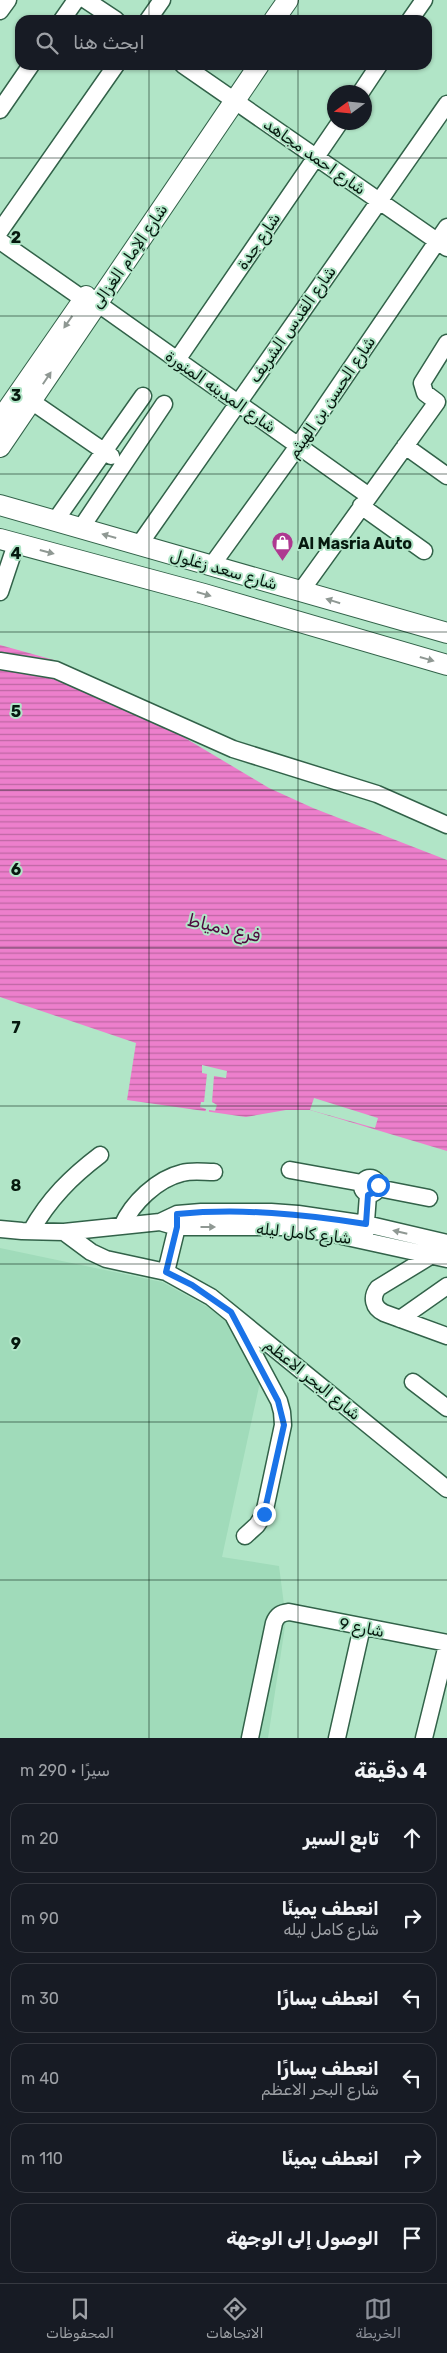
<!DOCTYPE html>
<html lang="ar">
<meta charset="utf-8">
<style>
body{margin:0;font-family:Rubik,"Noto Naskh Arabic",sans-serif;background:#242831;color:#f1f3f6;direction:rtl}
.compass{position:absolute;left:327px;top:85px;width:45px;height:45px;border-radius:50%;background:#171b24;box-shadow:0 1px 4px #0004;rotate:255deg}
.stop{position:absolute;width:15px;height:15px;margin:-11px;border:4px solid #1a73e8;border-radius:50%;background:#fff}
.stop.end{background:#1a73e8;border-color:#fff;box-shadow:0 1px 5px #0008}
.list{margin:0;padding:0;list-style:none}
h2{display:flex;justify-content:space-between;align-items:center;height:65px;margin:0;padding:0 20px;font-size:21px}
h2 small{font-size:16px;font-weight:400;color:#9ea1a6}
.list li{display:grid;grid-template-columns:32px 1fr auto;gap:15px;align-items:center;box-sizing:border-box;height:70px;margin:0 10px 10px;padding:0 10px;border:1px solid #363941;border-radius:15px}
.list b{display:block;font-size:19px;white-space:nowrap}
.list p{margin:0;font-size:16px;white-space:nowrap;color:#9ea1a6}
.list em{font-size:16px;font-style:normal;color:#9ea1a6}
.icon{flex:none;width:28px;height:28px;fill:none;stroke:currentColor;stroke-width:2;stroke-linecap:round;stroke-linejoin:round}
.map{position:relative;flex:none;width:447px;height:1738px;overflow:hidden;direction:ltr}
.search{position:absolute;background:#171b24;box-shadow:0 1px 4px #0004;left:15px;right:15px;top:15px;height:55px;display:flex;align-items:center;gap:12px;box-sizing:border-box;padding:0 18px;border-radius:15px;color:#9ea1a6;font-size:19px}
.sheet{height:545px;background:#171b24}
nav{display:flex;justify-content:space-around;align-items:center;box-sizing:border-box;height:70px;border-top:1px solid #363941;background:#171b24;font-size:14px;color:#9ea1a6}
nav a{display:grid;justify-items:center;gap:2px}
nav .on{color:#8c9099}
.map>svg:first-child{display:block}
.built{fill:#a0dbba}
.water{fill:url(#water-rules)}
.pier{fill:#b1e5c7}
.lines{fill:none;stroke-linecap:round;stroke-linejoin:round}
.minor-casing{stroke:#326249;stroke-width:19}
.major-casing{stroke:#326249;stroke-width:22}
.minor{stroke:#fff;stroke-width:16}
.major{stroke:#fff;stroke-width:20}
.oneway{fill:#8f9893}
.route{stroke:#1a73e8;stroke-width:6}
.grid{fill:none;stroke:#06190f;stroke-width:1;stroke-opacity:0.55}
.labels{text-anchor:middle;stroke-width:4;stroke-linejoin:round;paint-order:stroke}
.street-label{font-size:16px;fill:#06190f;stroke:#b1e5c7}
.poi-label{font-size:16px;font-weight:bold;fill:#06190f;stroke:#b1e5c7;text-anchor:start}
.water-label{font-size:18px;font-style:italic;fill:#4e093e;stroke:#b1e5c7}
.grid-label{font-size:16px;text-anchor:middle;font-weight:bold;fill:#06190f;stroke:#b1e5c7;stroke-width:4;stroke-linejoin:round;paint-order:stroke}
</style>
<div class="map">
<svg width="447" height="1738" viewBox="0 0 447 1738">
<defs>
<pattern id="water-rules" width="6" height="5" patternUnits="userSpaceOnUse" patternTransform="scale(1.25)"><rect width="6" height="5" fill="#ed7fcc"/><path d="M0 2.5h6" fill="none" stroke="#be67a4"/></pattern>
</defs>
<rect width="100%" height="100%" fill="#b1e5c7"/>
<!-- built -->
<path class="built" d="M0 1248 162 1282 226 1317 267 1350 222 1557 279 1566 286 1620 268 1738H0Z"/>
<!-- water -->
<path class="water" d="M0 645 54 660 269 788 313 808 447 860V1151L310 1110H286L246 1117 127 1100 136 1043 0 997Z"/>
<!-- pier -->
<path class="pier" d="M202 1065 227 1071 226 1078 214 1076 212 1102 217 1105 215 1111 209 1110V1113H205L206 1109 200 1107 201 1102H204L207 1074 202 1073Z
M314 1098 378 1118 375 1128 310 1110Z"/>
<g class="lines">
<defs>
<path id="minor" d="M86 0 116 20
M0 11 8 0
M62 20 76 0
M148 20 162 0
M410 20 424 0
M183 65 447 248
M361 92 379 65
M0 110 31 65
M0 231 116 65
M0 241 83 299
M97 303 369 496
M177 360 340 122
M31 401 111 456
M405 446 447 476
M361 506 424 551
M55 521 143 396
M81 528 164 404
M139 545 447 104
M212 565 298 446 447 227
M301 591 437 402 425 393 422 383 447 343
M0 592 16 544
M0 661 56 670 233 749 377 794 447 825
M290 1170 362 1183
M362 1186a8 8 0 1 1 16 0a8 8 0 1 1-16 0Z
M378 1188 429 1198
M160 1222 177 1227H283L324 1232 447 1259
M122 1226C132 1203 157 1179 182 1173 192 1170 204 1172 214 1172
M0 1229 22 1231 64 1232 160 1222 177 1214 201 1212H271L298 1214 366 1224 447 1243
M31 1231C49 1199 71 1177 100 1155
M64 1232 91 1252 106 1259 166 1272 211 1297 447 1489
M365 1235 368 1195
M437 1252 378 1288C371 1297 373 1308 384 1313L447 1336
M166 1272 177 1227V1217
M234 1317 279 1401 282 1412 283 1425 264 1514 257 1525 245 1536
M400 1319 447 1286
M413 1382 447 1408
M250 1738 274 1623C277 1615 281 1613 289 1612L447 1643
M337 1738 362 1627
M424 1738 447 1645"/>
<path id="major" d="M274 20 288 0
M0 420 86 296
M0 447 259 65
M0 505 447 633
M0 539 204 594 447 665"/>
</defs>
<!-- minor casing -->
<use href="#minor" class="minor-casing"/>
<!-- major casing -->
<use href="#major" class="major-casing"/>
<!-- minor -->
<use href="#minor" class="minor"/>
<!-- major -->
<use href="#major" class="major"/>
</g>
<!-- one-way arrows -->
<defs><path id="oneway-solid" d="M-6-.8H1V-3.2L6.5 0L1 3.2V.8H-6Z" transform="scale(1.25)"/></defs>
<g class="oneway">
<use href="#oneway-solid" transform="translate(68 322) rotate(125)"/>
<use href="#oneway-solid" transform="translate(47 378) rotate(-56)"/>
<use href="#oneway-solid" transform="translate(109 536) rotate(-164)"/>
<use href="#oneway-solid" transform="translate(47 552) rotate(15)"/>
<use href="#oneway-solid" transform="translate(204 594) rotate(16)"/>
<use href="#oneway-solid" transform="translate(333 601) rotate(-163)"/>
<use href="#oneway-solid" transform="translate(427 659) rotate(16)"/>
<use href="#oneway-solid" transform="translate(208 1227)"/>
<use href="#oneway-solid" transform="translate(400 1232) rotate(-167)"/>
</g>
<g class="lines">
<!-- route -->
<path class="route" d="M264 1514 284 1425 278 1401 231 1312 192 1285 166 1272 177 1227V1214C241 1208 303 1214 366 1224L368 1195 377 1191 378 1185"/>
</g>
<!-- grid -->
<path class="grid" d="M149 0V20M298 0V20M149 65V1738M298 65V1738M0 158H447M0 316H447M0 474H447M0 632H447M0 790H447M0 948H447M0 1106H447M0 1264H447M0 1422H447M0 1580H447"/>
<!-- icons -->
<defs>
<symbol id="shop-pin" viewBox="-11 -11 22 30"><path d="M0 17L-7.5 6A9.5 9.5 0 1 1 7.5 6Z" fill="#ae3890" stroke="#b1e5c7"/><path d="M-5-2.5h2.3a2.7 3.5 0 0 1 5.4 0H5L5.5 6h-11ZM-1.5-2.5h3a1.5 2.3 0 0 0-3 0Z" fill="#fff"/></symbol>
</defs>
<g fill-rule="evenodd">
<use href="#shop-pin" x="270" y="530" width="25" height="34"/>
</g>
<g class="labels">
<!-- street labels -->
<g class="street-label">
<text transform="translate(315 156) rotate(35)" y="6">شارع احمد مجاهد</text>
<text transform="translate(258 241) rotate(-56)" y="6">شارع جدة</text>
<text transform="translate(129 256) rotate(-56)" y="6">شارع الإمام الغزالى</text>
<text transform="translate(292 324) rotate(-55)" y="6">شارع القدس الشريف</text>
<text transform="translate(221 391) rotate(35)" y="6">شارع المدينه المنورة</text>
<text transform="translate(331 397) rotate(-56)" y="6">شارع الحسن بن الهيثم</text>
<text transform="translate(224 569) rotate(16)" y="6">شارع سعد زغلول</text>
<text transform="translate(304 1233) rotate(6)" y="6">شارع كامل ليله</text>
<text transform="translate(313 1379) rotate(39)" y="6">شارع البحر الاعظم</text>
<text transform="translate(362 1627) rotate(11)" y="6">شارع 9</text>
</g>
<!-- poi labels -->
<g class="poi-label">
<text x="298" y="549">Al Masria Auto</text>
</g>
<!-- water labels -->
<g class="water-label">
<text transform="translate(224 928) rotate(13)" y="6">فرع دمياط</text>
</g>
</g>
<g class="grid-label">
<text x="16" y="243">2</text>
<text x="16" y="401">3</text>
<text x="16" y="559">4</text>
<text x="16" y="717">5</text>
<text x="16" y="875">6</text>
<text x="16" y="1033">7</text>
<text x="16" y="1191">8</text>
<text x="16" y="1349">9</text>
</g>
</svg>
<svg class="compass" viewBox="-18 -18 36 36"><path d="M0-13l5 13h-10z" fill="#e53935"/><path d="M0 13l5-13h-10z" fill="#9ea1a6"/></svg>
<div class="stop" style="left:378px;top:1185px"></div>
<div class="stop end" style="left:264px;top:1514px"></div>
<div class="search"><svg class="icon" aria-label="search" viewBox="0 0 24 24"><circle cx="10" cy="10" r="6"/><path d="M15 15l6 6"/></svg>ابحث هنا</div>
</div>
<section class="sheet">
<h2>4 دقيقة<small>سيرًا · 290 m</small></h2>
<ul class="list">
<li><svg class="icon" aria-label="ahead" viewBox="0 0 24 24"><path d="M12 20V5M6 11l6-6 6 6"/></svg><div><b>تابع السير</b></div><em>20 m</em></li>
<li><svg class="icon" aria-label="right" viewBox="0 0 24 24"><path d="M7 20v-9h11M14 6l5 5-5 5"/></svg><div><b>انعطف يمينًا</b><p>شارع كامل ليله</p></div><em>90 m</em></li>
<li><svg class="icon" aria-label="left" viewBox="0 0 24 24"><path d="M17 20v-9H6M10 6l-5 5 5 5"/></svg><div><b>انعطف يسارًا</b></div><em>30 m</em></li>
<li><svg class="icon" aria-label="left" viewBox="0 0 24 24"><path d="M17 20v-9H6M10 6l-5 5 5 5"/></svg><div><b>انعطف يسارًا</b><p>شارع البحر الاعظم</p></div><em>40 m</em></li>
<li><svg class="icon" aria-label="right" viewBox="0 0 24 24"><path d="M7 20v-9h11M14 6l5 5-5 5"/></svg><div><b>انعطف يمينًا</b></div><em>110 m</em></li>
<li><svg class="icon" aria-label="arrive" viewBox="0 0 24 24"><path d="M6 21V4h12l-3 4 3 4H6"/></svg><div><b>الوصول إلى الوجهة</b></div></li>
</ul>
</section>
<nav>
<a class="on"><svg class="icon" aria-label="map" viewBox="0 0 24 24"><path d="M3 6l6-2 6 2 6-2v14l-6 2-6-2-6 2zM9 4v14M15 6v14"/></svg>الخريطة</a>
<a><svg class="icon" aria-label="directions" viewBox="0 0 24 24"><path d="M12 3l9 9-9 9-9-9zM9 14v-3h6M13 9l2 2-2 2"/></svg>الاتجاهات</a>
<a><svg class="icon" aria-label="saved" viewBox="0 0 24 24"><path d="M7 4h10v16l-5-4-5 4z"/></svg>المحفوظات</a>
</nav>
